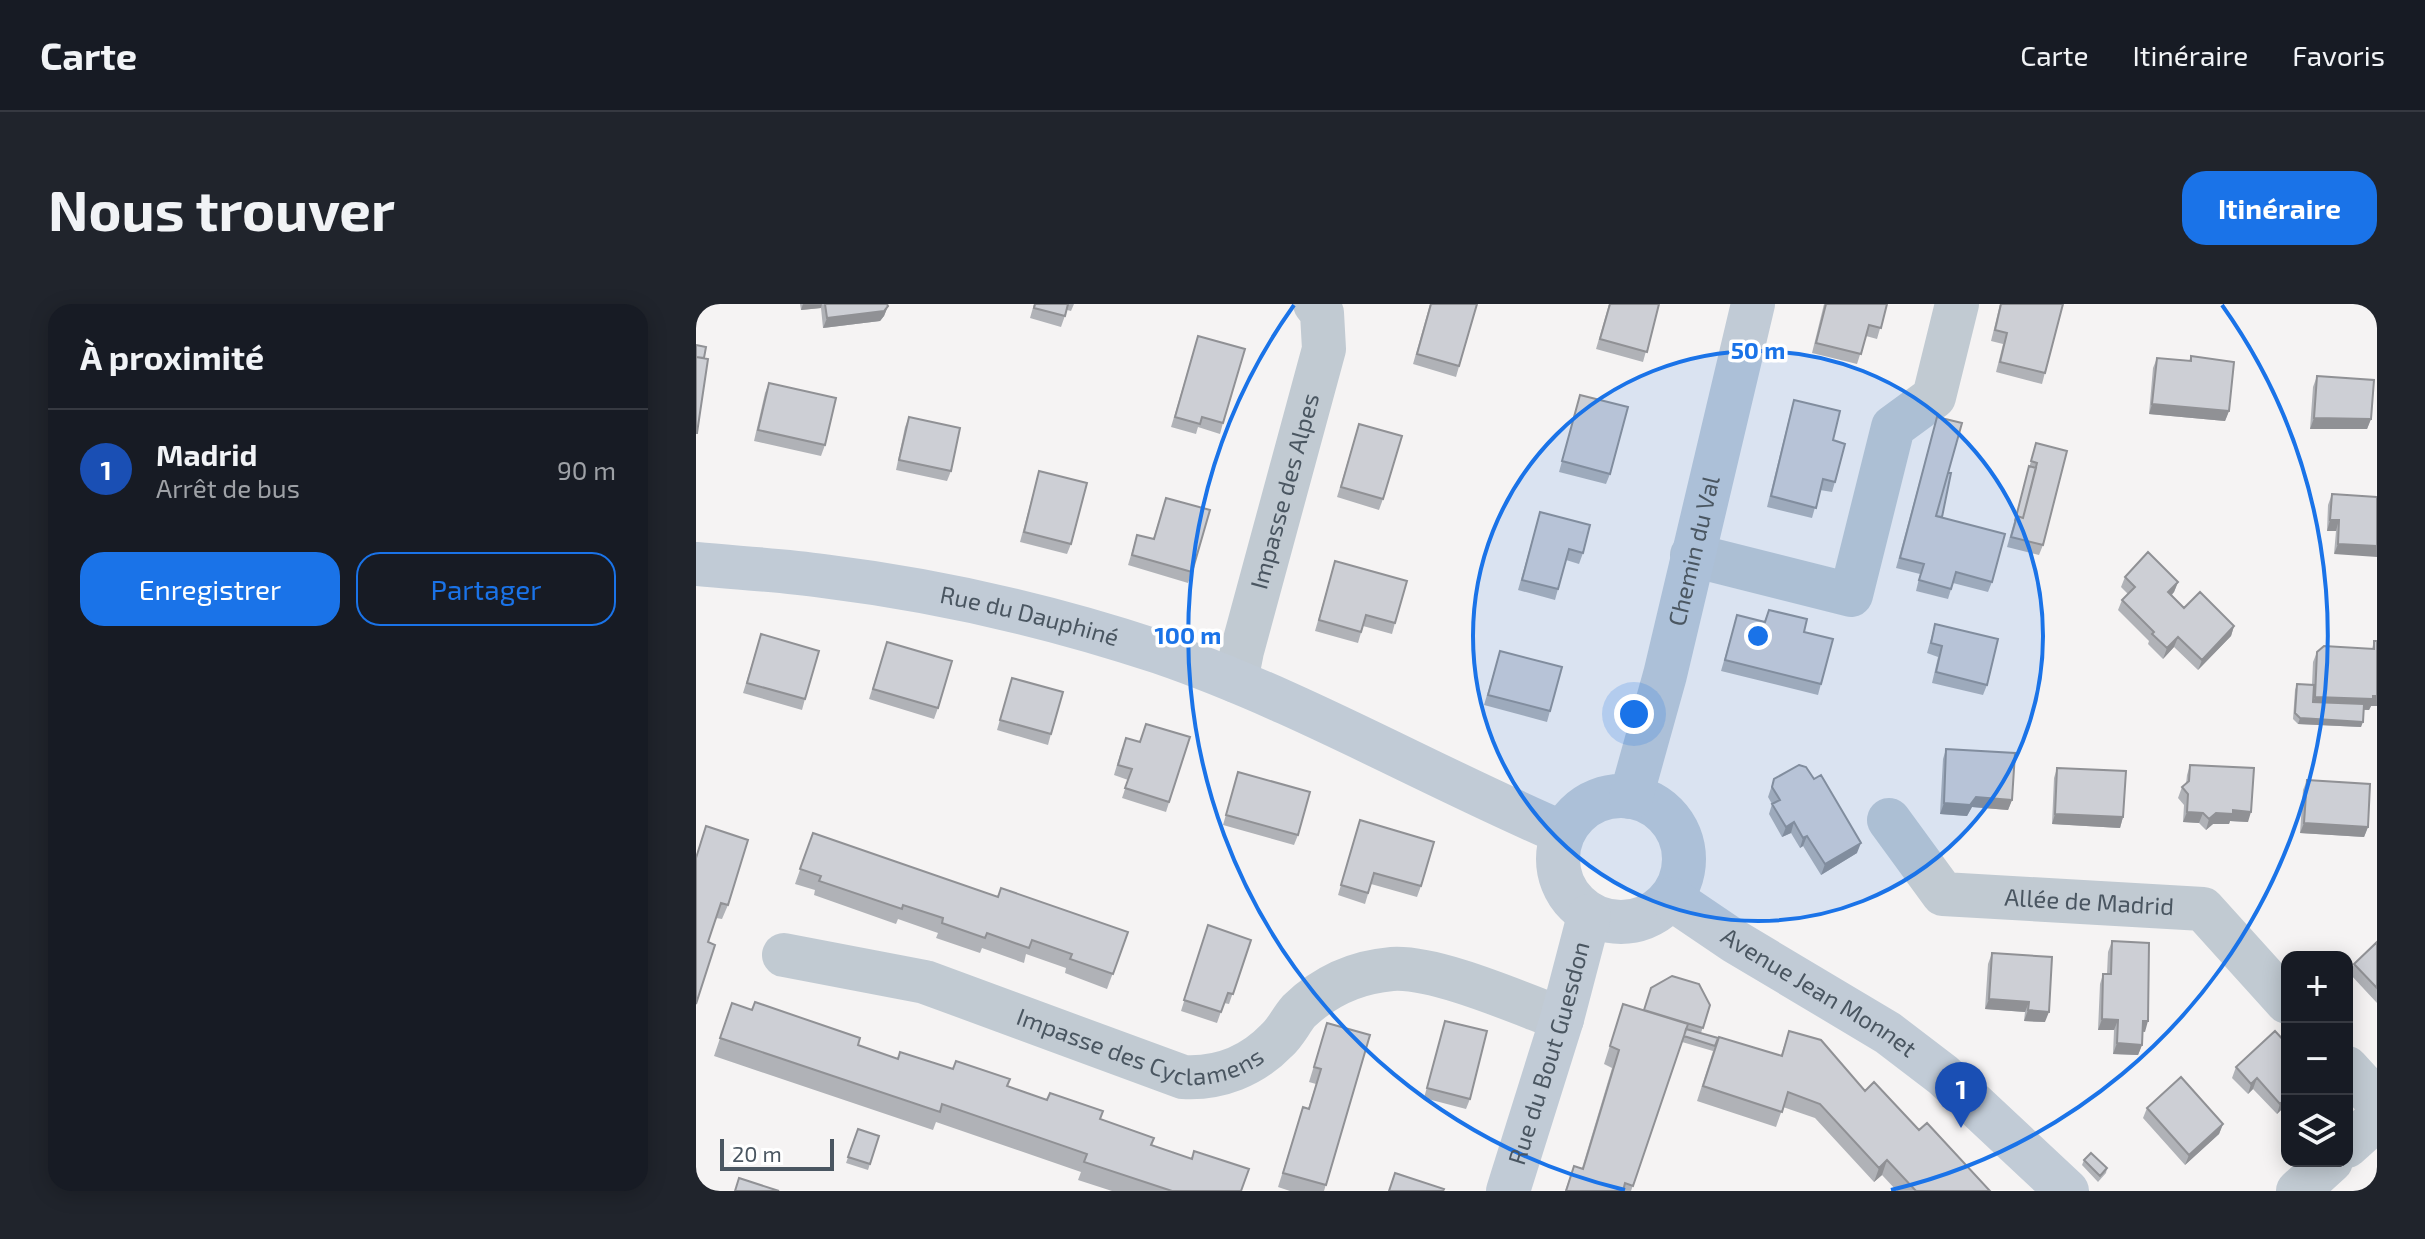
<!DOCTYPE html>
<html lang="fr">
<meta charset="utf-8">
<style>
body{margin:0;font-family:"Exo 2",sans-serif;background:#20242c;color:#f1f3f6}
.controls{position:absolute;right:24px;bottom:24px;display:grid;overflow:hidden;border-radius:16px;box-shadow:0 4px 20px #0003}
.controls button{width:72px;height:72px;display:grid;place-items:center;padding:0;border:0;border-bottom:2px solid #363941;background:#171b24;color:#f1f3f6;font:40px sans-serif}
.scale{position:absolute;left:24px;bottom:20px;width:114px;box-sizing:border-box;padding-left:8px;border:4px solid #4a5661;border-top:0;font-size:22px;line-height:28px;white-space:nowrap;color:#4a5661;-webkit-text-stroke:6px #fff;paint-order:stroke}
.you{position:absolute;left:938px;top:410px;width:28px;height:28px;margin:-20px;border:6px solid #fff;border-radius:50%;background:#1a73e8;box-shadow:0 0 0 12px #1a73e833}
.badge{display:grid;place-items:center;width:52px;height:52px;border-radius:50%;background:#1a73e8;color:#fff;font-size:26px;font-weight:700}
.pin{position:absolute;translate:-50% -66px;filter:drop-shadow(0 2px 4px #0008)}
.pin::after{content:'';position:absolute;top:42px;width:28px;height:24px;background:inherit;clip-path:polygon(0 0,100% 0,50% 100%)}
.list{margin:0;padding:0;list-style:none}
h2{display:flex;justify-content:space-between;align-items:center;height:104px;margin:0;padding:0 32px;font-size:34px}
h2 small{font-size:26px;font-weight:400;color:#9ea1a6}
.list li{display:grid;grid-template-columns:52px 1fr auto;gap:24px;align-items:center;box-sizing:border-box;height:120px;padding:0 32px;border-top:2px solid #363941}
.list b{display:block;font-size:30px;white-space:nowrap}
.list p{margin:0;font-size:26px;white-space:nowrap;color:#9ea1a6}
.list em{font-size:26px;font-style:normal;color:#9ea1a6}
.actions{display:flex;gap:16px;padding:24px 32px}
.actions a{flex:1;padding:18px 0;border:2px solid #1a73e8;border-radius:24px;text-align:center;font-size:28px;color:#1a73e8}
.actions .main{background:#1a73e8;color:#fff}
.icon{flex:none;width:44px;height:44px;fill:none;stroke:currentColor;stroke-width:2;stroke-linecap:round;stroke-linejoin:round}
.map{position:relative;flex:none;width:1681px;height:887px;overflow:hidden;border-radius:24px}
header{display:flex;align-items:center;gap:48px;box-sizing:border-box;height:112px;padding:0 40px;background:#171b24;border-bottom:2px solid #363941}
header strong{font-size:38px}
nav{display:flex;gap:44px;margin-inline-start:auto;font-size:28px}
.intro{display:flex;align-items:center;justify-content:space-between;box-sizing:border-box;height:192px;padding:0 48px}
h1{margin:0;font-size:56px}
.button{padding:20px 36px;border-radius:24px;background:#1a73e8;color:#fff;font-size:28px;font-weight:700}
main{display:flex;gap:48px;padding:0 48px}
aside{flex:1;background:#171b24;border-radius:24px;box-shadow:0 4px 20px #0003}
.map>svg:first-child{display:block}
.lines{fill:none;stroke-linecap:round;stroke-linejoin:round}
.street{stroke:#c1cad2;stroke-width:44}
.secondary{stroke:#c1cbd6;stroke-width:44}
.wall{fill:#b0b2b7}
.shaded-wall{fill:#909195}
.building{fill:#cdcfd5;stroke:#909195;stroke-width:2}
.ring{fill:none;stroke:#1a73e8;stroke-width:4}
.labels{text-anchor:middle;stroke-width:7;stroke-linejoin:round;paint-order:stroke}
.street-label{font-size:24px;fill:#4a5661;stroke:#fff}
.centre{fill:#1a73e8;stroke:#fff;stroke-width:4}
.ring-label{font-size:24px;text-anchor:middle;font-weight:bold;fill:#1a73e8;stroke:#fff;stroke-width:7;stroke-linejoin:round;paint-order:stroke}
</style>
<header>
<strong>Carte</strong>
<nav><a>Carte</a><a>Itinéraire</a><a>Favoris</a></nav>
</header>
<div class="intro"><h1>Nous trouver</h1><a class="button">Itinéraire</a></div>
<main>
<aside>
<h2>À proximité<small></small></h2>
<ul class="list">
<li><span class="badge" style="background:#1a4fb4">1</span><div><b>Madrid</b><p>Arrêt de bus</p></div><em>90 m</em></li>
</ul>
<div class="actions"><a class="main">Enregistrer</a><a>Partager</a></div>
</aside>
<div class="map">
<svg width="1681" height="887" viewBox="0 0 1681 887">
<rect width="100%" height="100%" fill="#f5f3f3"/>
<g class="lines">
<!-- street -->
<g class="street">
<path d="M996 251 1155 291 1197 123 1238 93 1261 0"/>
<path id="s1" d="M540 377 546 347 628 45 626 9 619 0"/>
<path id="s2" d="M1193 516 1247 590 1507 605 1591 698"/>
<path id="s3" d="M88 651 229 678 487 773C523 775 556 762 581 736 590 728 595 716 603 707 629 682 660 668 696 665 739 662 823 699 866 715"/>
<path d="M1651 764 1681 797"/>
<path d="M1651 842 1681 815"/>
<path d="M1602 887 1635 857"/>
</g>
<!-- secondary -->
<g class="secondary">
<path id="s4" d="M0 260C42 264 85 266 127 272 240 286 355 312 463 348 603 396 732 471 867 529"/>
<circle cx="925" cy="555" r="63"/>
<path id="s5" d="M935 493 969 371 1057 0"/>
<path id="s6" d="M976 595 1038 637 1192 729 1247 771 1371 887"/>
<path id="s7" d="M812 887 866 715 893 612"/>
</g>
</g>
<!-- wall -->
<path class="wall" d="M104 0H191L192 2 188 12 184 17 127 24 125 4 105 6Z
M338 0H378L375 7 371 6 365 23 334 14Z
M734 0H781L760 73 717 60Z
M913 0H963L947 58 900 45Z
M1128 0H1191L1181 35 1170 32 1161 60 1116 49Z
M1304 0H1367L1346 80 1300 68 1307 40 1295 37Z
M502 32 527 119 524 130 502 123 500 130 475 123Z
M1495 52 1533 107 1529 117 1453 110 1457 64 1461 54 1493 57Z
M1621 72 1675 115 1671 125H1614L1617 83Z
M73 79 129 141 125 152 58 137 69 89Z
M884 91 914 170 910 180 863 168Z
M1098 96 1137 136 1139 178 1136 188 1124 186 1116 214 1071 203 1095 106Z
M213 113 255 167 251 177 200 166 209 123Z
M1241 113 1252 169 1246 213 1296 278 1292 288 1257 279 1252 295 1220 287 1224 270 1200 264Z
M663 120 687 195 683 206 641 193Z
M1340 139 1347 241 1343 251 1311 243Z
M343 167 375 240 371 250 324 238Z
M1636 190 1681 193 1638 250 1640 227H1631L1632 201Z
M470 194 496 268 492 279 432 261 441 231 457 235Z
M844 208 887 249 883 260 870 256 859 296 822 286Z
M639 257 699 319 696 330 667 322 662 339 619 327Z
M1429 273 1482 278 1478 288 1476 291 1488 304 1538 322 1535 332 1502 366 1478 343 1467 355 1452 340 1453 337 1422 306 1426 296 1432 290 1425 283Z
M1073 306 1108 328 1125 380 1122 391 1025 367 1041 311 1068 318Z
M1239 320 1291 381 1287 391 1236 379 1242 353 1231 349Z
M65 330 109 395 106 406 47 389Z
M1678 337H1681V402H1675L1673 406H1668L1665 423 1602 420 1597 415 1599 386 1601 380 1616 381 1617 358 1621 348 1676 345Z
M191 338 242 404 238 415 173 395Z
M804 347 854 407 851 418 788 401Z
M316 374 355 430 352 441 301 426Z
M494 433 470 508 426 494 432 476 418 471 426 444 444 438Z
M1250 445 1316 496 1312 506 1276 503 1271 512 1244 510 1247 455Z
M1494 461 1552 518 1534 517 1533 520H1517L1510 526 1503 519 1487 518 1488 501 1482 494 1486 483 1490 480 1491 471Z
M1361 464 1427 513 1424 524 1356 520 1358 474Z
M542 468 602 531 598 541 527 521Z
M1078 475 1161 549 1125 571 1107 542 1104 544 1095 529 1086 533 1073 510 1076 500 1072 493Z
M1611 476 1672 523 1668 533 1604 529 1607 486Z
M664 516 725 582 721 593 675 580 669 600 642 591Z
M10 522 32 601 26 615 20 614 12 638 0 700V552Z
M117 529 302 593 432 628 411 685 369 669 370 664 330 650 328 659 286 644 284 649 240 634 242 629 202 615 200 620 118 591 119 586 99 580Z
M512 621 555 636 533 700 528 699 521 719 485 707Z
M1416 637 1449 728 1446 727V741L1442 751 1417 750 1418 726H1402L1404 680 1407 670H1411L1412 648Z
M1681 638V699L1654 670 1658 660Z
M1296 649 1349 718 1328 717 1329 708 1289 705 1292 660Z
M36 699 201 755 311 782 404 815 545 887H416L382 876 385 868 240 818 237 826 18 752Z
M927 700 948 706 1014 701 1005 729 1085 751 1093 727 1169 787 1223 826 1294 887H1201L1186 871 1178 878 1119 814 1087 803 1080 823 1001 797 1017 747 986 738 935 887H869L878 862 886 864 916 764 908 760Z
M749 717 774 795 770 805 728 794Z
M631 719 674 731 628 887H594L582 883 607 803 612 805 620 780 613 778Z
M1591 740V800L1581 810 1557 785 1552 790 1536 774 1540 763Z
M1451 804 1527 820 1523 830 1489 861 1447 814Z
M162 825 183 832 172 866 150 859Z
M1388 856 1411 864 1410 869 1402 878 1386 861Z"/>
<!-- shaded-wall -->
<path class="shaded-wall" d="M107 0H126L125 4 105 6Z
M192 2 188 12 184 17 127 24 131 14Z
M1456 100 1533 107 1529 117 1453 110Z
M1618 114 1675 115 1671 125H1614Z
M1634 216H1643L1640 227H1631Z
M1642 240 1681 242V253L1638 250Z
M1482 278 1478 288 1468 298 1472 288Z
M1538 322 1535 332 1502 366 1506 356Z
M1482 333 1478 343 1467 355 1471 344Z
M1681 392V402H1675L1673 406 1615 403 1619 393Z
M1604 414 1667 418 1665 423 1602 420Z
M1280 493 1316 496 1312 506 1276 503 1271 512 1244 510 1248 499Z
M1537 506 1555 508 1552 518 1534 517 1533 520H1517L1510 526 1513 515 1520 509Z
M1491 508 1507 509 1503 519 1487 518Z
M1359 510 1427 513 1424 524 1356 520Z
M1098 518 1095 529 1086 533 1090 523Z
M1608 519 1672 523 1668 533 1604 529Z
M1111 532 1107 542 1104 544 1107 534Z
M1165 539 1161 549 1125 571 1129 560Z
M1293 695 1333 698 1329 708 1289 705Z
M1332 706 1353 708 1349 718 1328 717Z
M1406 715 1422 716 1418 726H1402Z
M1447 717H1452L1449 728 1443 727Z
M1421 739 1446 741 1442 751 1417 750Z
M1561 774 1557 785 1552 790 1555 780Z
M1591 793V800L1581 810 1584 800Z
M1527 820 1523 830 1489 861 1493 851Z
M1191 856 1186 871 1178 878 1183 864Z"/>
<!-- building -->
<path class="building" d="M129 0H191L192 2 188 7 131 14Z
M339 0H372L369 12 338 4Z
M735 0H781L763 62 721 50Z
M914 0H963L951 48 904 35Z
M1130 0H1191L1185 24 1173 21 1165 50 1120 39Z
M1305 0H1367L1349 69 1304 58 1311 29 1299 26Z
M502 32 549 45 527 119 506 113 504 120 479 113Z
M0 41 10 43 8 54 0 53Z
M1495 52 1538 58 1533 107 1456 100 1461 54 1495 57Z
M0 53 12 55 1 129H0Z
M1621 72 1678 76 1675 115 1618 114Z
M73 79 140 94 129 141 62 126Z
M884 91 932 103 914 170 866 157Z
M1098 96 1144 107 1137 136 1149 140 1139 178 1127 175 1120 204 1075 192Z
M213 113 264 124 255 167 203 156Z
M1241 113 1266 119 1240 212 1309 230 1296 278 1260 268 1255 285 1223 276 1228 260 1204 254Z
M663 120 706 132 687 195 645 183Z
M1340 139 1371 147 1347 241 1315 233 1321 212 1327 214 1341 159 1335 157Z
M1333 162 1340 164 1327 214 1321 212 1319 217Z
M343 167 391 179 375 240 328 228Z
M1252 169H1255L1246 213 1240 212Z
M1636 190 1681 193V242L1642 240 1643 216H1634Z
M470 194 514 206 496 268 436 251 441 231 458 235Z
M844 208 894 221 887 249 873 245 862 285 826 276Z
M1452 248 1482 278 1472 288 1488 304 1504 288 1538 322 1506 356 1482 333 1471 344 1456 330 1458 328 1426 296 1439 283 1429 273Z
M639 257 711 277 699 319 670 311 665 328 623 316Z
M1073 306 1111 315 1108 328 1137 335 1125 380 1029 356 1041 311 1069 318Z
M1239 320 1302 335 1291 381 1240 368 1246 342 1235 339Z
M65 330 123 347 109 395 51 379Z
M1678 337H1681V392H1677V395L1619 393 1621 348 1628 342 1678 345Z
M191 338 256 357 242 404 177 385Z
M804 347 866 363 854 407 792 391Z
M316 374 367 388 355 430 304 416Z
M1601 380 1618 381 1617 398 1668 400 1667 418 1604 414 1599 409Z
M450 420 494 433 473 498 429 484 436 465 422 461 430 434 444 438Z
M1250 445 1319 449 1316 496 1280 493 1274 501 1248 499Z
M1103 461 1110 463 1118 475 1125 471 1165 539 1129 560 1111 532 1107 534 1098 518 1090 523 1076 500 1084 496 1076 483 1078 475Z
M1494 461 1558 464 1555 508 1537 506V510L1520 509 1513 515 1507 509 1491 508 1492 490 1486 483 1493 477Z
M1361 464 1430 467 1427 513 1359 510Z
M542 468 614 488 602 531 530 511Z
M1611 476 1674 480 1672 523 1608 519Z
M664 516 738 538 725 582 678 569 672 589 645 581Z
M10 522 52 536 32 601 25 599 12 638 19 641 0 700V554Z
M117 529 302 593 305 584 432 628 417 670 374 655 376 650 336 636 333 644 291 629 289 634 246 619 247 614 207 601 206 605 123 577 125 572 104 565Z
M512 621 555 636 537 690 532 689 525 708 488 696Z
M1416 637 1453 639 1452 717H1447L1446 741 1421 739 1422 716 1406 715 1407 670H1415Z
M1681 638V684L1658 660Z
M1296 649 1356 653 1353 708 1332 706 1333 698 1293 695Z
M976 672 1003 680 1014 701 1007 724 948 706 955 684Z
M59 698 164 734 162 741 202 755 204 748 257 765 260 757 314 775 311 782 351 796 354 789 407 807 404 815 458 834 455 841 496 855 498 847 553 865 545 887H476L388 858 391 850 246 800 244 808 24 734 36 699 56 706Z
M927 700 992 720 937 882 929 879 927 887H870L878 862 887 865 923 746 914 742Z
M749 717 791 727 774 795 731 784Z
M631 719 674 731 630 881 587 869 607 803 613 805 625 765 618 763Z
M990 725 1022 734 1019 742 988 732Z
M1093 727 1125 736 1169 787 1178 778 1223 826 1231 819 1294 887H1220L1191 856 1183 864 1124 800 1092 788 1086 808 1007 782 1023 733 1086 752Z
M1579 727 1591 740V793L1584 800 1561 774 1555 780 1540 763Z
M1485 773 1527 820 1493 851 1451 804Z
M162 825 183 832 174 860 152 853Z
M1395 849 1411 864 1404 872 1388 856Z
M699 869 748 885 747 887H693Z
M43 874 83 887H39Z"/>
<!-- distance rings -->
<circle cx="1062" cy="332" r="285" fill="#1a73e8" fill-opacity=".12"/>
<g class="ring">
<circle cx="1062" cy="332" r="285"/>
<path d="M929 886A570 570 0 0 1 598 1M1526 1A570 570 0 0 1 1195 886"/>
</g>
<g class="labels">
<!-- street labels -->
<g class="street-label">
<text dy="8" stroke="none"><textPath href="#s1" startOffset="196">Impasse des Alpes</textPath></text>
<text dy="8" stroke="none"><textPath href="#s5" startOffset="254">Chemin du Val</textPath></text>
<text dy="8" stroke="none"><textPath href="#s4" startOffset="338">Rue du Dauphiné</textPath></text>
<text dy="8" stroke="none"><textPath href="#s2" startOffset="238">Allée de Madrid</textPath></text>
<text dy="8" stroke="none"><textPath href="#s6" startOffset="174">Avenue Jean Monnet</textPath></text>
<text dy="8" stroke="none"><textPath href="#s3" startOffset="372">Impasse des Cyclamens</textPath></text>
<text dy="8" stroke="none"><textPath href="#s7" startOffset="144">Rue du Bout Guesdon</textPath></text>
</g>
</g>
<circle cx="1062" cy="332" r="12" class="centre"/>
<g class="ring-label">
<text x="1062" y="55">50 m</text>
<text x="492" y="340">100 m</text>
</g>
</svg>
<div class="controls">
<button>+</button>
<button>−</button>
<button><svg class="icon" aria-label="layers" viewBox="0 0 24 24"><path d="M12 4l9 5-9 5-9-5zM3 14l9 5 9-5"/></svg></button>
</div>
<div class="scale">20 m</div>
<div class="you"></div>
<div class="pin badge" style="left:1265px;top:824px;background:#1a4fb4">1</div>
</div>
</main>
